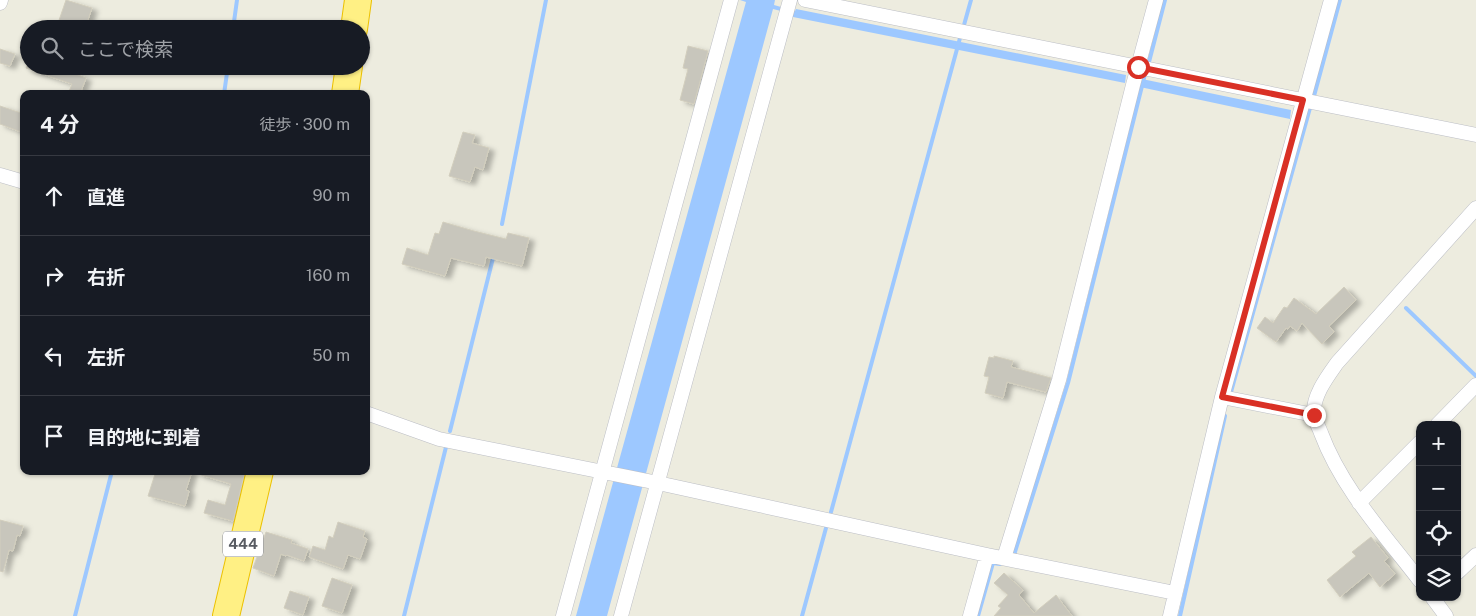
<!DOCTYPE html>
<html lang="ja">
<meta charset="utf-8">
<style>
body{margin:0;font-family:"Public Sans","Noto Sans JP",sans-serif;background:#242831;color:#f1f3f6}
.controls{position:absolute;right:15px;bottom:15px;display:grid;overflow:hidden;border-radius:10px;box-shadow:0 1px 4px #0004}
.controls button{width:45px;height:45px;display:grid;place-items:center;padding:0;border:0;border-bottom:1px solid #363941;background:#171b24;color:#f1f3f6;font:25px sans-serif}
.stop{position:absolute;width:15px;height:15px;margin:-11px;border:4px solid #d93025;border-radius:50%;background:#fff}
.stop.end{background:#d93025;border-color:#fff;box-shadow:0 1px 5px #0008}
.list{margin:0;padding:0;list-style:none}
h2{display:flex;justify-content:space-between;align-items:center;height:65px;margin:0;padding:0 20px;font-size:21px}
h2 small{font-size:16px;font-weight:400;color:#9ea1a6}
.list li{display:grid;grid-template-columns:32px 1fr auto;gap:15px;align-items:center;box-sizing:border-box;height:80px;padding:0 20px;border-top:1px solid #363941}
.list b{display:block;font-size:19px;white-space:nowrap}
.list em{font-size:16px;font-style:normal;color:#9ea1a6}
.icon{flex:none;width:28px;height:28px;fill:none;stroke:currentColor;stroke-width:2;stroke-linecap:round;stroke-linejoin:round}
.map{position:relative;flex:none;width:1476px;height:616px;overflow:hidden}
.search{position:absolute;background:#171b24;box-shadow:0 1px 4px #0004;left:20px;top:20px;width:350px;height:55px;display:flex;align-items:center;gap:12px;box-sizing:border-box;padding:0 18px;border-radius:28px;color:#9ea1a6;font-size:19px}
.panel{position:absolute;background:#171b24;box-shadow:0 1px 4px #0004;left:20px;top:90px;width:350px;height:385px;border-radius:10px}
.map>svg:first-child{display:block}
.water{fill:#9dc8ff}
.lines{fill:none;stroke-linecap:round;stroke-linejoin:round}
.stream{stroke:#9dc8ff;stroke-width:4}
.building{fill:#c8c6bc;stroke:#d2cebd;filter:url(#shadow)}
.street-casing{stroke:#bcbec5;stroke-width:15}
.highway-casing{stroke:#ecc100;stroke-width:28}
.street{stroke:#fff;stroke-width:14}
.highway{stroke:#fff084;stroke-width:26}
.route{stroke:#d93025;stroke-width:6}
.labels{text-anchor:middle;stroke-width:5;stroke-linejoin:round;paint-order:stroke}
.shield{fill:#fff;stroke:#8a8c91;stroke-width:1}
.shield-label{font-size:15px;font-weight:bold;fill:#585b62}
</style>
<div class="map">
<svg width="1476" height="616" viewBox="0 0 1476 616">
<defs>
<filter id="shadow"><feDropShadow dx="5.5" dy="3" stdDeviation="2.5" flood-color="#0004"/></filter>
</defs>
<rect width="100%" height="100%" fill="#edecdf"/>
<!-- water -->
<path class="water" d="M740 0H775L774 5 795 11 796 9 1126 75 1125 83 793 17V14L773 9 607 616H576L746 2Z
M1142 79 1291 110 1290 119 1140 87Z"/>
<g class="lines">
<!-- stream -->
<path class="stream" d="M964 25 971 0
M233 29 237 0
M1149 62 1165 0
M224 94 228 66
M1314 96 1340 0
M502 224 546 0
M1406 308 1476 376
M1231 392 1310 108
M450 431 494 254
M831 512 960 38
M1014 555 1068 383 1145 74
M75 616 112 471
M404 616 446 447
M802 616 826 528
M978 616 993 563 1000 564
M1180 616 1225 416"/>
</g>
<!-- building -->
<path class="building" d="M66 0 92 8 85 29H56Z
M688 46 708 51 694 104 680 100 688 69 683 68Z
M0 49 15 54 10 66 0 63Z
M27 66H72L70 72 86 78 80 94H68L72 84 26 68Z
M0 106 24 114V133L0 124Z
M463 132 475 135 472 143 489 148 483 170 475 167 470 182 449 176Z
M443 222 474 231 506 239 508 233 529 238 522 266 486 257 484 266 451 258 445 276 402 264 407 248 428 255 435 233 439 234Z
M1344 287 1356 300 1329 326 1334 332 1322 344 1302 323 1297 331 1290 326 1288 329 1286 328 1276 342 1257 328 1265 317 1273 323 1284 307 1287 308 1294 298 1316 314Z
M994 356 1013 361 1011 367 1051 378 1046 392 1007 382 1003 398 985 393 989 377 984 376 989 357 994 358Z
M156 471H192L186 490 189 491 185 506 148 496Z
M199 471H245L233 521 204 513 208 500 225 505 231 484 198 474Z
M0 520 23 526 20 536 17 535 13 551 9 550 3 572 0 571Z
M338 522 365 531 363 537 367 539 360 559 348 555 343 569 309 557 313 546 325 550 329 536 333 538Z
M266 532 292 540 291 543 308 549 304 561 287 555 286 556 281 554 274 576 253 568Z
M1371 537 1388 558 1384 561 1395 574 1380 587 1369 573 1340 597 1327 580 1356 556 1352 552Z
M1004 573 1023 590 1019 595 1034 613 1056 595 1072 616H994L1001 608 998 606 1008 595 994 583Z
M332 578 352 585 342 613 322 606Z
M290 591 309 597 303 615 284 608Z"/>
<g class="lines">
<defs>
<path id="street" d="M805 0 1476 135
M0 3 1 0
M0 175 24 182
M1222 397 1314 415
M366 413 439 439 658 483 987 555 1175 593
M1437 425 1476 385
M1359 503 1420 442
M1004 558 1059 380 1133 85 1156 0
M1457 573 1476 555
M1420 581C1384 534 1342 489 1321 433 1319 427 1315 421 1314 415 1312 397 1327 377 1337 363L1476 208
M1432 597 1446 616
M563 616 731 0
M621 616 790 0
M970 616 987 555
M1170 616 1222 397 1331 0"/>
<path id="highway" d="M354 29 358 0
M345 94 349 66
M226 616 260 471"/>
</defs>
<!-- street casing -->
<use href="#street" class="street-casing"/>
<!-- highway casing -->
<use href="#highway" class="highway-casing"/>
<!-- street -->
<use href="#street" class="street"/>
<!-- highway -->
<use href="#highway" class="highway"/>
</g>
<g class="lines">
<!-- route -->
<path class="route" d="M1138 67 1303 100 1222 397 1314 415"/>
</g>
<g class="labels">
<!-- shield labels -->
<rect class="shield" x="223" y="531.5" width="40" height="25" rx="4"/>
<g class="shield-label">
<text x="243" y="549">444</text>
</g>
</g>
</svg>
<div class="controls">
<button>+</button>
<button>−</button>
<button><svg class="icon" aria-label="locate" viewBox="0 0 24 24"><circle cx="12" cy="12" r="6"/><path d="M12 2v4M12 18v4M2 12h4M18 12h4"/></svg></button>
<button><svg class="icon" aria-label="layers" viewBox="0 0 24 24"><path d="M12 4l9 5-9 5-9-5zM3 14l9 5 9-5"/></svg></button>
</div>
<div class="stop" style="left:1138px;top:67px"></div>
<div class="stop end" style="left:1314px;top:415px"></div>
<div class="search"><svg class="icon" aria-label="search" viewBox="0 0 24 24"><circle cx="10" cy="10" r="6"/><path d="M15 15l6 6"/></svg>ここで検索</div>
<section class="panel">
<h2>4 分<small>徒歩 · 300 m</small></h2>
<ul class="list">
<li><svg class="icon" aria-label="ahead" viewBox="0 0 24 24"><path d="M12 20V5M6 11l6-6 6 6"/></svg><div><b>直進</b></div><em>90 m</em></li>
<li><svg class="icon" aria-label="right" viewBox="0 0 24 24"><path d="M7 20v-9h11M14 6l5 5-5 5"/></svg><div><b>右折</b></div><em>160 m</em></li>
<li><svg class="icon" aria-label="left" viewBox="0 0 24 24"><path d="M17 20v-9H6M10 6l-5 5 5 5"/></svg><div><b>左折</b></div><em>50 m</em></li>
<li><svg class="icon" aria-label="arrive" viewBox="0 0 24 24"><path d="M6 21V4h12l-3 4 3 4H6"/></svg><div><b>目的地に到着</b></div></li>
</ul>
</section>
</div>
